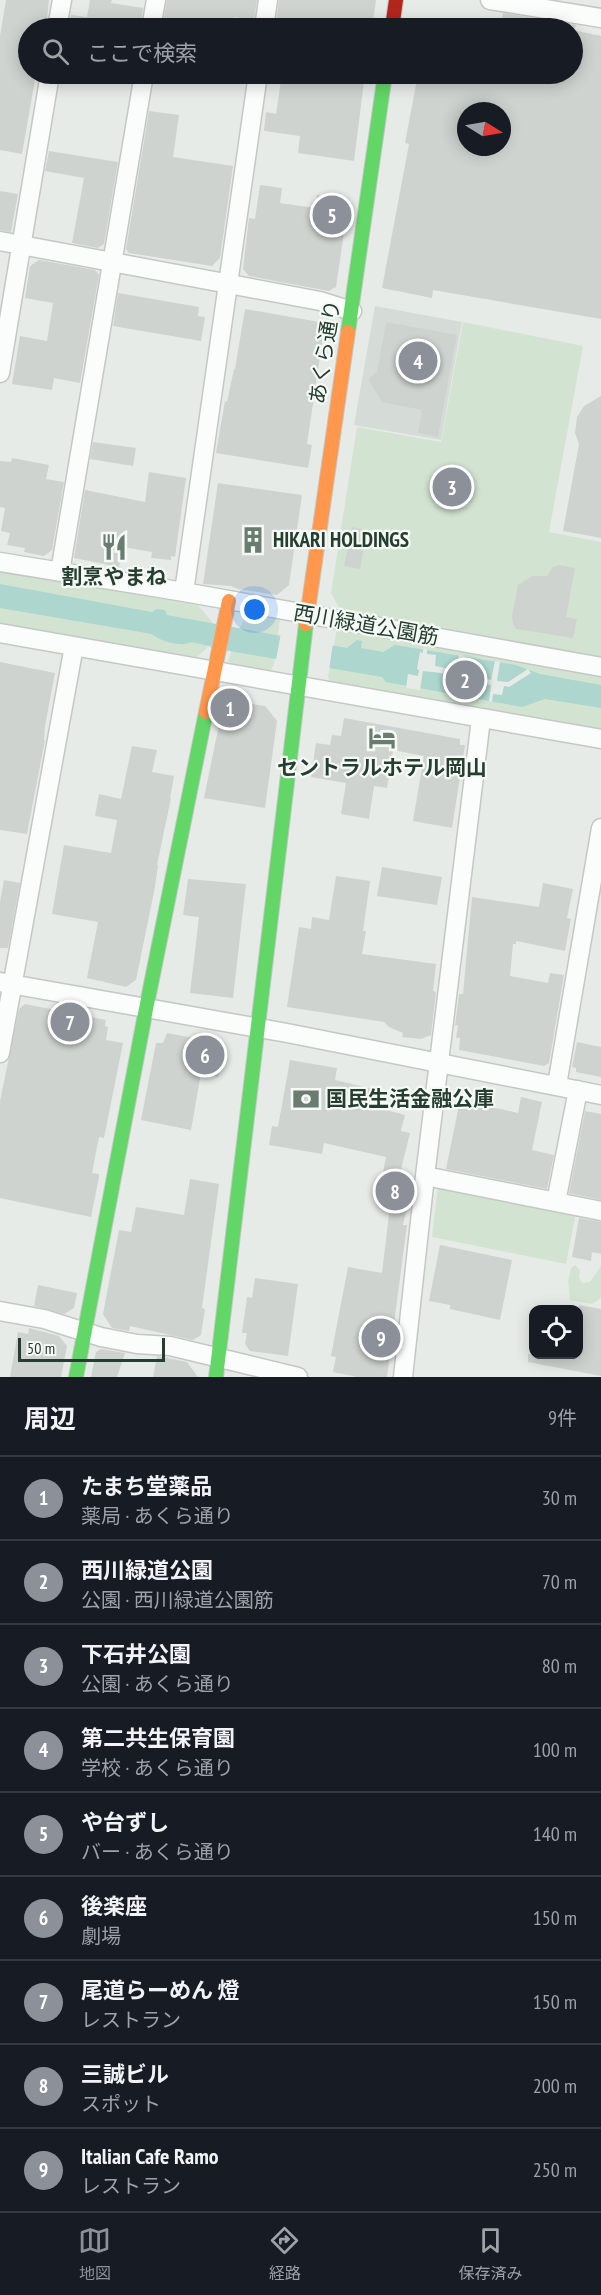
<!DOCTYPE html>
<html lang="ja">
<meta charset="utf-8">
<style>
body{margin:0;font-family:"PT Sans Narrow","Noto Sans JP",sans-serif;background:#20242c;color:#f1f3f6}
.controls{position:absolute;right:18px;bottom:18px;display:grid;overflow:hidden;border-radius:12px;box-shadow:0 3px 15px #0003}
.controls button{width:54px;height:54px;display:grid;place-items:center;padding:0;border:0;border-bottom:2px solid #363941;background:#171b24;color:#f1f3f6;font:30px sans-serif}
.compass{position:absolute;left:457px;top:102px;width:54px;height:54px;border-radius:50%;background:#171b24;box-shadow:0 3px 15px #0003;rotate:101deg}
.scale{position:absolute;left:18px;bottom:15px;width:147px;box-sizing:border-box;padding-left:6px;border:3px solid #263e2f;border-top:0;font-size:16px;line-height:21px;white-space:nowrap;color:#263e2f;-webkit-text-stroke:4px #f6faf6;paint-order:stroke}
.you{position:absolute;left:255px;top:610px;width:21px;height:21px;margin:-15px;border:4px solid #fff;border-radius:50%;background:#1a73e8;box-shadow:0 0 0 9px #1a73e833}
.badge{display:grid;place-items:center;width:39px;height:39px;border-radius:50%;background:#8c9099;color:#fff;font-size:20px;font-weight:700}
.pin{position:absolute;translate:-50% -50%;border:3px solid #fff;box-shadow:0 2px 6px #0006}
.list{margin:0;padding:0;list-style:none}
h2{display:flex;justify-content:space-between;align-items:center;height:78px;margin:0;padding:0 24px;font-size:26px}
h2 small{font-size:20px;font-weight:400;color:#9ea1a6}
.list li{display:grid;grid-template-columns:39px 1fr auto;gap:18px;align-items:center;box-sizing:border-box;height:84px;padding:0 24px;border-top:2px solid #363941}
.list b{display:block;font-size:22px;white-space:nowrap}
.list p{margin:0;font-size:20px;white-space:nowrap;color:#9ea1a6}
.list em{font-size:20px;font-style:normal;color:#9ea1a6}
.icon{flex:none;width:33px;height:33px;fill:none;stroke:currentColor;stroke-width:2;stroke-linecap:round;stroke-linejoin:round}
.map{position:relative;flex:none;width:601px;height:1377px;overflow:hidden}
.search{position:absolute;background:#171b24;box-shadow:0 3px 15px #0003;left:18px;right:18px;top:18px;height:66px;display:flex;align-items:center;gap:15px;box-sizing:border-box;padding:0 21px;border-radius:33px;color:#9ea1a6;font-size:22px}
.sheet{height:834px;background:#171b24}
nav{display:flex;justify-content:space-around;align-items:center;box-sizing:border-box;height:84px;border-top:2px solid #363941;background:#171b24;font-size:16px;color:#9ea1a6}
nav a{display:grid;justify-items:center;gap:3px}
nav .on{color:#8c9099}
.map>svg:first-child{display:block}
.built{fill:#d5dcd7}
.green{fill:#d3e3d2}
.water{fill:#acd6ce}
.pier{fill:#e7ebe8}
.building{fill:#ced3d0;fill-rule:evenodd}
.lines{fill:none;stroke-linecap:round;stroke-linejoin:round}
.street-casing{stroke:#c4c8c5;stroke-width:21}
.fast-casing{stroke:#c3c9c5;stroke-width:16}
.slow-casing{stroke:#c3c9c5;stroke-width:16}
.jam-casing{stroke:#c3c9c5;stroke-width:16}
.street{stroke:#fbfcfc;stroke-width:18}
.fast{stroke:#63d668;stroke-width:14}
.slow{stroke:#ff974d;stroke-width:14}
.jam{stroke:#b3261e;stroke-width:14}
.labels{text-anchor:middle;stroke-width:4.5;stroke-linejoin:round;paint-order:stroke}
.street-label{font-size:21px;fill:#263e2f;stroke:#f6faf6}
.poi-label{font-size:21px;font-weight:bold;fill:#263e2f;stroke:#f6faf6;text-anchor:start}
</style>
<div class="map">
<svg width="601" height="1377" viewBox="0 0 601 1377">
<rect width="100%" height="100%" fill="#e7ebe8"/>
<!-- built -->
<path class="built" d="M375 306 462 322 441 440 354 425Z"/>
<!-- green -->
<path class="green" d="M463 322 583 346 549 532 601 542V657L341 611 331 593 357 427 441 442Z
M0 570 198 605 212 622 207 648 196 658 0 623Z
M248 614 280 619 274 663 270 673 233 666 228 661 239 629Z
M337 628 601 675V730L330 683 328 676Z
M438 1185 576 1212 566 1264 432 1237Z
M575 1265 580 1270 579 1277 582 1283 590 1282 601 1266V1298L592 1304 570 1300 568 1280 571 1268Z"/>
<!-- water -->
<path class="water" d="M0 584 152 612 157 609 165 610 167 615 347 648 357 640 362 641 361 648 383 652 395 645 516 665 540 674 601 685V708L545 699 522 707 386 682 382 677 229 651 192 642C181 647 161 642 152 634L0 608Z"/>
<!-- pier -->
<path class="pier" d="M281 633 333 643 329 670 276 660Z
M423 648 427 649V654L436 655 435 666 450 669 451 664H457L459 655 465 656 463 665 468 666 467 675 491 680 495 661 500 662 497 681 508 682 528 669 531 673 509 687 504 686 502 695 493 694 492 702 489 701 491 685 471 681 469 693 458 691 457 696 452 695 455 680 448 678 449 674 433 672 423 671 420 690 406 688 408 674 418 676 419 670 417 669 420 652 423 653Z"/>
<!-- building -->
<path class="building" d="M6 0H49L46 28H28V74H36L22 154 0 150V36Z
M90 0H112L111 3 143 8 140 28H68L71 15 87 17Z
M167 0H257L254 20 234 17 232 28H162Z
M279 0H376L372 28H278V24L276 23Z
M503 13 576 25 575 28H501Z
M573 30 601 36V319L433 290 432 298 382 288 409 144 405 143 418 74H573ZM466 111H502V147H466Z
M282 74H365L354 161 298 153 300 136 264 131 266 112 276 114Z
M149 111 179 115 173 157 233 166 220 258 212 266 129 253 126 249Z
M49 151 118 162 104 244 98 248 72 243 84 178 45 171Z
M260 185 282 188 280 203 315 208 317 195 349 199 336 287 329 291 249 276 243 269 249 218 255 219Z
M0 191 18 194 11 232 0 230Z
M39 260 95 270 99 275 80 383 54 378 52 390 12 384 20 336 47 341 53 303 25 298 30 266Z
M118 293 199 307 198 316 205 317 201 341 113 326Z
M245 309 325 323 307 444 312 445 308 468 216 453 225 401 227 402 234 369H235Z
M386 322 457 335 438 437 418 433 422 410 382 402 368 379 377 372Z
M601 396V538L563 531 579 444 575 433 577 417 584 406Z
M93 442 136 448 133 466 90 459Z
M12 458 49 465 46 479 64 482 52 550 44 556 24 552 25 548 7 545 10 533 1 531 5 508 0 507V461L11 462Z
M149 472 186 478 175 557 171 556V560L151 558 152 552 123 547 119 567 74 558 85 490 145 502Z
M218 483 302 495 289 585 277 595 238 589 231 586 203 584Z
M352 527 367 530 360 569 344 566Z
M560 565 575 568 566 617 577 619 573 638 516 629 513 624 512 616 518 585 532 576H547L553 567Z
M0 662 55 673 45 726 44 740H45L27 834 0 830Z
M229 696 241 698 240 702 265 706 277 721 265 808 204 798 224 700Z
M344 718 460 739V745H465L452 828 413 821 424 756 393 750 387 788 374 786 369 819 341 814 346 783 311 777 316 743 330 745 332 735 341 736Z
M132 746 157 750 152 772 174 776 170 798H171L157 865H158L155 887 136 980 126 987 87 978 98 922 52 914 64 845 111 853 117 820 95 816 99 794 121 799Z
M382 867 442 877 437 905 377 896Z
M336 876 370 881 363 931H366L362 954 436 964 433 991 436 992 431 1035 421 1039 402 1037 403 1033 389 1027 384 1022 287 1007 299 927 311 929 312 917 329 920Z
M188 879 246 884 233 998 190 993 199 917 183 915Z
M4 880 20 883 8 948H0V902Z
M543 883 573 889 567 918 571 919 565 951 516 941V944H513L510 976 548 983 550 973 564 975 549 1063 544 1066 459 1050 460 1038H456L458 1025 455 1026 459 994H463L472 897 539 907Z
M25 1004 106 1020 105 1026 108 1027 106 1040 123 1043 104 1138 99 1137 92 1173 99 1174V1177L91 1217 0 1198V1101L19 1009Z
M167 1033 225 1044 218 1077 201 1073 191 1130 141 1120 156 1043H163Z
M577 1042 601 1047V1077L576 1072V1068L572 1067Z
M290 1060 337 1068 335 1080 390 1093 386 1110 405 1115 401 1131 410 1133 399 1177 413 1179 403 1225H407L387 1377H357L333 1372 336 1357 331 1356 348 1267 382 1273 390 1206 377 1204 386 1157 324 1143 322 1154 269 1145 272 1126 278 1127Z
M521 1097 542 1102 532 1150 554 1155 547 1189 446 1169 460 1100 518 1113Z
M585 1111 601 1114V1200L569 1193Z
M190 1179 219 1184 202 1308 205 1309 201 1335 193 1340 130 1326 129 1331 112 1328 103 1314 119 1230 131 1232 136 1207 184 1215Z
M579 1218 601 1222V1254L592 1252 591 1261 572 1257Z
M440 1245 512 1260 500 1320 450 1309V1305L429 1301Z
M255 1278 298 1284 288 1356 250 1351 245 1344 247 1333H242L247 1297 252 1298Z
M38 1285 77 1293 74 1308 64 1314 34 1306Z
M579 1305 601 1309V1376L528 1362V1354H579Z
M29 1328 59 1336 67 1346 61 1377H10L18 1332 28 1334Z
M101 1349 125 1353 117 1377H91L96 1352Z
M157 1356 187 1362 198 1377H153Z"/>
<g class="lines">
<defs>
<path id="street" d="M490 0 601 18
M57 28 62 0
M151 28 156 0
M264 28 268 0
M0 241 320 301 352 311
M0 373 50 74
M0 562 184 592 601 667
M60 572 144 74
M184 592 258 74
M0 633 601 739
M0 982 287 1033 601 1095
M0 1053 74 646
M557 1085 601 828
M425 1176 601 1211
M556 1202 578 1090
M0 1311 44 1319 101 1337 137 1344 170 1346 298 1377
M403 1377 425 1176 481 719"/>
<path id="fast" d="M348 332 385 74
M76 1377 146 1009 206 712
M216 1377 306 624"/>
<path id="slow" d="M306 624 348 332
M206 712 229 601"/>
<path id="jam" d="M392 28 396 0"/>
</defs>
<!-- street casing -->
<use href="#street" class="street-casing"/>
<!-- fast casing -->
<use href="#fast" class="fast-casing"/>
<!-- slow casing -->
<use href="#slow" class="slow-casing"/>
<!-- jam casing -->
<use href="#jam" class="jam-casing"/>
<!-- street -->
<use href="#street" class="street"/>
<!-- fast -->
<use href="#fast" class="fast"/>
<!-- slow -->
<use href="#slow" class="slow"/>
<!-- jam -->
<use href="#jam" class="jam"/>
</g>
<!-- icons -->
<defs>
<symbol id="building-bare" viewBox="-9 -9 18 18"><path d="M-4-6H4V6H1V3H-1V6H-4ZM-2.5-4.3h1.7v1.8h-1.7ZM.8-4.3h1.7v1.8H.8ZM-2.5-1h1.7V.8h-1.7ZM.8-1h1.7V.8H.8Z" fill="#6a7b70" stroke="#f6faf6" stroke-width="2.5" paint-order="stroke"/></symbol>
<symbol id="restaurant-bare" viewBox="-9 -9 18 18"><path d="M-5-6h1v4h1v-4h1v4h1v-4h1v5L-1.5 .5V6h-2V.5L-5-1ZM5-6V6H3V1.5H1.5Q1.5-4 5-6Z" fill="#6a7b70" stroke="#f6faf6" stroke-width="2.5" paint-order="stroke"/></symbol>
<symbol id="hotel-bare" viewBox="-9 -9 18 18"><path d="M-6-4.5h1.5V1H6V5H4.5V3h-9V5H-6ZM-4 0a1.8 1.8 0 1 1 3.6 0ZM.5 0V-2.5h3Q6-2.5 6 0Z" fill="#6a7b70" stroke="#f6faf6" stroke-width="2.5" paint-order="stroke"/></symbol>
<symbol id="bank-bare" viewBox="-9 -9 18 18"><path d="M-6-4H6V4H-6ZM0-2.3a2.3 2.3 0 1 0 0 4.6a2.3 2.3 0 1 0 0-4.6Z" fill="#6a7b70" stroke="#f6faf6" stroke-width="2.5" paint-order="stroke"/></symbol>
</defs>
<g fill-rule="evenodd">
<use href="#building-bare" x="234" y="521" width="38" height="38"/>
<use href="#restaurant-bare" x="95" y="528" width="38" height="38"/>
<use href="#hotel-bare" x="363" y="719" width="38" height="38"/>
<use href="#bank-bare" x="287" y="1080" width="38" height="38"/>
</g>
<g class="labels">
<!-- street labels -->
<g class="street-label">
<text transform="translate(325 352) rotate(-81)" y="7">あくら通り</text>
<text transform="translate(366 625) rotate(10)" y="7">西川緑道公園筋</text>
</g>
<!-- poi labels -->
<g class="poi-label">
<text x="273" y="547">HIKARI HOLDINGS</text>
<text x="114" y="584" text-anchor="middle">割烹やまね</text>
<text x="382" y="775" text-anchor="middle">セントラルホテル岡山</text>
<text x="326" y="1106">国民生活金融公庫</text>
</g>
</g>
</svg>
<div class="controls">
<button><svg class="icon" aria-label="locate" viewBox="0 0 24 24"><circle cx="12" cy="12" r="6"/><path d="M12 2v4M12 18v4M2 12h4M18 12h4"/></svg></button>
</div>
<svg class="compass" viewBox="-18 -18 36 36"><path d="M0-13l5 13h-10z" fill="#e53935"/><path d="M0 13l5-13h-10z" fill="#9ea1a6"/></svg>
<div class="scale">50 m</div>
<div class="you"></div>
<div class="pin badge" style="left:230px;top:708px">1</div>
<div class="pin badge" style="left:465px;top:680px">2</div>
<div class="pin badge" style="left:452px;top:487px">3</div>
<div class="pin badge" style="left:418px;top:361px">4</div>
<div class="pin badge" style="left:332px;top:215px">5</div>
<div class="pin badge" style="left:205px;top:1055px">6</div>
<div class="pin badge" style="left:70px;top:1022px">7</div>
<div class="pin badge" style="left:395px;top:1191px">8</div>
<div class="pin badge" style="left:381px;top:1338px">9</div>
<div class="search"><svg class="icon" aria-label="search" viewBox="0 0 24 24"><circle cx="10" cy="10" r="6"/><path d="M15 15l6 6"/></svg>ここで検索</div>
</div>
<section class="sheet">
<h2>周辺<small>9件</small></h2>
<ul class="list">
<li><span class="badge">1</span><div><b>たまち堂薬品</b><p>薬局 · あくら通り</p></div><em>30 m</em></li>
<li><span class="badge">2</span><div><b>西川緑道公園</b><p>公園 · 西川緑道公園筋</p></div><em>70 m</em></li>
<li><span class="badge">3</span><div><b>下石井公園</b><p>公園 · あくら通り</p></div><em>80 m</em></li>
<li><span class="badge">4</span><div><b>第二共生保育園</b><p>学校 · あくら通り</p></div><em>100 m</em></li>
<li><span class="badge">5</span><div><b>や台ずし</b><p>バー · あくら通り</p></div><em>140 m</em></li>
<li><span class="badge">6</span><div><b>後楽座</b><p>劇場</p></div><em>150 m</em></li>
<li><span class="badge">7</span><div><b>尾道らーめん 燈</b><p>レストラン</p></div><em>150 m</em></li>
<li><span class="badge">8</span><div><b>三誠ビル</b><p>スポット</p></div><em>200 m</em></li>
<li><span class="badge">9</span><div><b>Italian Cafe Ramo</b><p>レストラン</p></div><em>250 m</em></li>
</ul>
</section>
<nav>
<a class="on"><svg class="icon" aria-label="map" viewBox="0 0 24 24"><path d="M3 6l6-2 6 2 6-2v14l-6 2-6-2-6 2zM9 4v14M15 6v14"/></svg>地図</a>
<a><svg class="icon" aria-label="directions" viewBox="0 0 24 24"><path d="M12 3l9 9-9 9-9-9zM9 14v-3h6M13 9l2 2-2 2"/></svg>経路</a>
<a><svg class="icon" aria-label="saved" viewBox="0 0 24 24"><path d="M7 4h10v16l-5-4-5 4z"/></svg>保存済み</a>
</nav>
